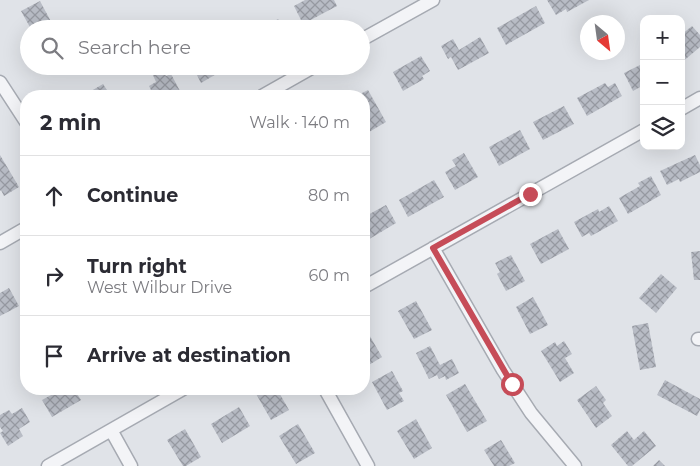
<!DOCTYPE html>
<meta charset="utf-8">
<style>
body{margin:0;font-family:Montserrat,sans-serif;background:#f2f2f3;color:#2b2b33}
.controls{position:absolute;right:15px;top:15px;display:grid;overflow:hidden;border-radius:10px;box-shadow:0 5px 20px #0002}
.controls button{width:45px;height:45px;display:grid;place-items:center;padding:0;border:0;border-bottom:1px solid #e1e1e2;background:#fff;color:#2b2b33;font:25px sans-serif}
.compass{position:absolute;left:580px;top:15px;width:45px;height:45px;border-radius:50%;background:#fff;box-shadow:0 5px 20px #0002;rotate:151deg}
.stop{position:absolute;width:15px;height:15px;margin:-11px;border:4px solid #c64c58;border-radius:50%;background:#fff}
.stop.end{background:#c64c58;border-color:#fff;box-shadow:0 1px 5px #0008}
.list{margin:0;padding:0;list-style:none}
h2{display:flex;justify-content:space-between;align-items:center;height:65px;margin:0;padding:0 20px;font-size:21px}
h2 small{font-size:16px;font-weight:400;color:#7c7c81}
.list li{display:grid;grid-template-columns:32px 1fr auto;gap:15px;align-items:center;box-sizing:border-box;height:80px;padding:0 20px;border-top:1px solid #e1e1e2}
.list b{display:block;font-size:19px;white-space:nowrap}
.list p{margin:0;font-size:16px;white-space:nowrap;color:#7c7c81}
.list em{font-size:16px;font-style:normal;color:#7c7c81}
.icon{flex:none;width:28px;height:28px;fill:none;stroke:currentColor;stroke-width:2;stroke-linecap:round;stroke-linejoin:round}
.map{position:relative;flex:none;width:700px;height:466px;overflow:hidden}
.search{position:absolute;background:#fff;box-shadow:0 5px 20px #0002;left:20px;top:20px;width:350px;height:55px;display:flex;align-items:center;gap:12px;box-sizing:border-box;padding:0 18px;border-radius:28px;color:#7c7c81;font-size:19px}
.panel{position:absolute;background:#fff;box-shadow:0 5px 20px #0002;left:20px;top:90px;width:350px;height:305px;border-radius:20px}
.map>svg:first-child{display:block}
.building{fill:url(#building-cross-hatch)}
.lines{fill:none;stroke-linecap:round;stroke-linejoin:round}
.street-casing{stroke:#a6aab2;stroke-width:15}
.street{stroke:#f3f4f7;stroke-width:12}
.route{stroke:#c64c58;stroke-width:6}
</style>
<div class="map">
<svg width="700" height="466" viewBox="0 0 700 466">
<defs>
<pattern id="building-cross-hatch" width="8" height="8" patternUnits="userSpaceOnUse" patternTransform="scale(1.25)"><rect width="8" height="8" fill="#b8bcc5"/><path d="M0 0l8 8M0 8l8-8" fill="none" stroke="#9699a1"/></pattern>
</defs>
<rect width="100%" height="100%" fill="#e0e3e8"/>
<!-- building -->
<path class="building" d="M305 0H334L337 6 303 24 294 6Z
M547 0H589L567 12 566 9 556 15Z
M40 1 55 29H31L21 11Z
M536 6 545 23 506 45 497 28Z
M278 19 284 29H261Z
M692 26 700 35V47L681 63V35Z
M480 37 489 53 458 70 451 57 448 59 441 46 453 39 459 50Z
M421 56 430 71 422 76 424 79 403 91 393 72Z
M644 63V85L633 91 624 73Z
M199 66H230L201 83 194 69Z
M162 70 166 76 171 74 180 91 171 96H145L144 94 151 90 149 86 156 82 153 75Z
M605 83 608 87 615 83 622 96 587 116 577 98Z
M103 84 111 96H87L86 94Z
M368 90 386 122 364 135V96H356Z
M564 106 574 124 543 140 533 122Z
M520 130 530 149 499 166 489 147Z
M464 153 478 177 455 190 445 172 456 166 452 160Z
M0 155 19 187 4 196 1 190 0 191Z
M695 155 700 165V172L680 182 679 179 667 185 660 171Z
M651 176 661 195 628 214 619 198 640 186 638 183Z
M434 180 444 197 408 217 399 200Z
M386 205 396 223 366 241 364 236V217Z
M609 206 618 221 591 236 589 233 582 237 574 222 598 209 599 212Z
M558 229 569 249 541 264 530 244Z
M700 251V280H694L691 252Z
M511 255 525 281 506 291 497 274 500 272 495 263Z
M661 274 677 288 656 313 639 298Z
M9 288 19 306 0 316V293Z
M533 297 548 325 530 334 516 307Z
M416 301 432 330 414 339 398 311Z
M648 323 656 367 640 370 632 326Z
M364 326 382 357 364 368Z
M564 341 572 354 565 358 574 373 560 382 541 351 555 342 557 346Z
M430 346 440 365 452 359 459 373 446 380 445 376 439 379 437 375 429 379 416 353Z
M392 371 403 391 399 393 404 401 387 410 372 382Z
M665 380 700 399V410L697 416 657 395Z
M465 384 487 421 467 432 446 395Z
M596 386 606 400 603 403 612 416 596 428 577 400Z
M62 389H74L81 400 52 417 42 400Z
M261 389H277L289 410 271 420 255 392Z
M239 407 250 426 222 443 211 424Z
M22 408 30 422 19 429 23 436 8 446 0 433 3 431 0 427V415L9 410 12 414Z
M416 419 432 448 414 459 397 431Z
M298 424 315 453 296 464 279 436Z
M185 429 201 457 186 466H183L167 440Z
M627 431 634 440 644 431 656 446 632 466H628L611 445Z
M501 440 515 463 509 466H494L484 450Z
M659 460 665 466H653Z"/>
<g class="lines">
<defs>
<path id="street" d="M361 40 433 0
M0 82 26 122
M262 96 315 66
M681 109 700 98
M0 243 26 228
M433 248 503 370 531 413 575 466
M364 287 644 130
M698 339H700
M325 389 368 466
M111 430 131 466
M48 466 183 389"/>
</defs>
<!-- street casing -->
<use href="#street" class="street-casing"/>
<!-- street -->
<use href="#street" class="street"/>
</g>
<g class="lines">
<!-- route -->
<path class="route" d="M512 384 433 248 530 194"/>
</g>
</svg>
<div class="controls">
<button>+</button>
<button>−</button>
<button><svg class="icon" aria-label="layers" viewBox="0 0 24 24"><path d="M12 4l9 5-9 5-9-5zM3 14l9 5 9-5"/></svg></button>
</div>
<svg class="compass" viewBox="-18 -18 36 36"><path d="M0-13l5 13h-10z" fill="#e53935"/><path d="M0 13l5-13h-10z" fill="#7c7c81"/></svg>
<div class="stop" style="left:512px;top:384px"></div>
<div class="stop end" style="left:530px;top:194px"></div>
<div class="search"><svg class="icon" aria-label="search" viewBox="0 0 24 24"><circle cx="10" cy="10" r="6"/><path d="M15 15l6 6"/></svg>Search here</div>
<section class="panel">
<h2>2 min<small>Walk · 140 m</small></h2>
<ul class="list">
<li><svg class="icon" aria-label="ahead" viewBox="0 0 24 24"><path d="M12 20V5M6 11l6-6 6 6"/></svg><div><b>Continue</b></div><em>80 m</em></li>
<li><svg class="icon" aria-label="right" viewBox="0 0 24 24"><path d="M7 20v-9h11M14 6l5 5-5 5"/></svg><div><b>Turn right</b><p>West Wilbur Drive</p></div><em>60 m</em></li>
<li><svg class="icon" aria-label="arrive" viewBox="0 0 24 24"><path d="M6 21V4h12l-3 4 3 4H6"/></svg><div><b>Arrive at destination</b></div></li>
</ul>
</section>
</div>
